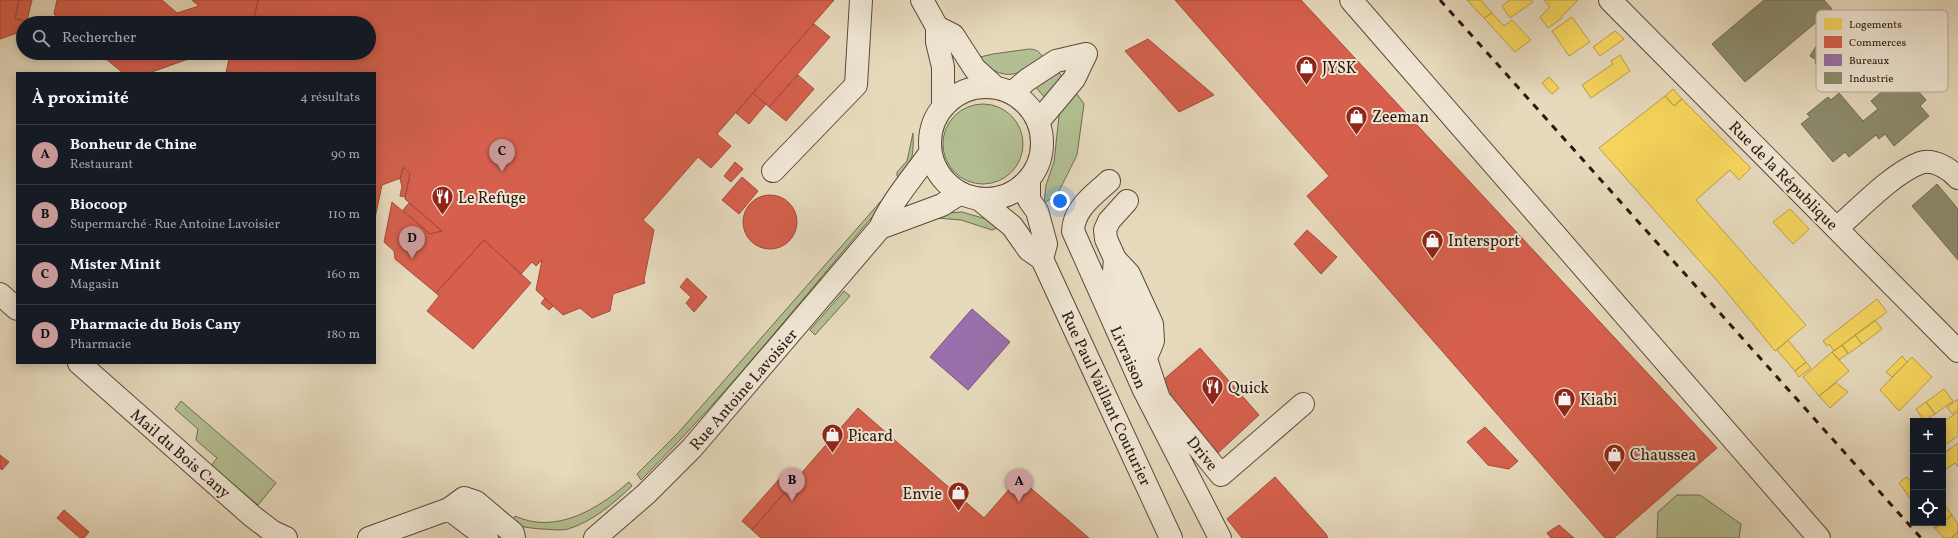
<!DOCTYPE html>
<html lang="fr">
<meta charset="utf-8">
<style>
body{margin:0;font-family:Vollkorn,serif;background:#20242c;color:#f1f3f6}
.controls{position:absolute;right:12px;bottom:12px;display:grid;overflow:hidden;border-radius:0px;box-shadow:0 2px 10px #0003}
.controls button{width:36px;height:36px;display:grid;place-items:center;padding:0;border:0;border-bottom:1px solid #363941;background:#171b24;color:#f1f3f6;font:20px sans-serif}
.you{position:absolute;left:1060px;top:201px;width:14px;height:14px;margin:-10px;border:3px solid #fff;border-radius:50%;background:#1a73e8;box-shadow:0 0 0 6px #1a73e833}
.badge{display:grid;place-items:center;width:26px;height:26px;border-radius:50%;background:#c59692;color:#111;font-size:13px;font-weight:700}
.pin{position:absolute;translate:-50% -33px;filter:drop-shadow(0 1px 2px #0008)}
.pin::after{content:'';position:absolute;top:21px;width:14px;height:12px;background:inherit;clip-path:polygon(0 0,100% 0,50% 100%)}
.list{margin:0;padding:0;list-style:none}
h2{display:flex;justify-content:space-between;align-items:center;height:52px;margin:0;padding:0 16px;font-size:17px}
h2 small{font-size:13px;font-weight:400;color:#9ea1a6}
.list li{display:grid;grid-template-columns:26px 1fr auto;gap:12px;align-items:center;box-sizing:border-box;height:60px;padding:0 16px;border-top:1px solid #363941}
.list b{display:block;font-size:15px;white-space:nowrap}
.list p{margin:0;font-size:13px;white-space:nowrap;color:#9ea1a6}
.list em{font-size:13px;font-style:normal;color:#9ea1a6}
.icon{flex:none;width:22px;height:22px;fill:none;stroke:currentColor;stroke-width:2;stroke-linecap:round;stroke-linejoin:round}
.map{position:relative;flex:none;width:1958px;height:538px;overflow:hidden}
.search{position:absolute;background:#171b24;box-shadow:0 2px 10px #0003;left:16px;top:16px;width:360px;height:44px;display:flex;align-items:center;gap:10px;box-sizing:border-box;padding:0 14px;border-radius:22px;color:#9ea1a6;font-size:15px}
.panel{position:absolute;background:#171b24;box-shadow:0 2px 10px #0003;left:16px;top:72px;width:360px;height:292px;border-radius:0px}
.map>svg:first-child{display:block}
.green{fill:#b3bf92;stroke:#6f6c52}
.homes{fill:#f6d55c;stroke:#b99d46}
.shops{fill:#d6604d;stroke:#a34b3b}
.offices{fill:#9970ab;stroke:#78567d}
.industry{fill:#8c8c6e;stroke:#6f6a52}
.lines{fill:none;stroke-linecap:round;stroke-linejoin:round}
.minor-casing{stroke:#5a493c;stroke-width:24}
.minor{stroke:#efe6d3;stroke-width:22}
.rail{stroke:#2b1911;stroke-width:3;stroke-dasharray:7 7;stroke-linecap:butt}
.labels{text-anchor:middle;stroke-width:4;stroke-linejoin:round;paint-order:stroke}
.poi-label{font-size:16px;fill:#2b1911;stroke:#efe6d3;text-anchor:start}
.street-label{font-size:16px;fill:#2b1911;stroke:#efe6d3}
.key{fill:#efe6d3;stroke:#b4a899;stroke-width:1}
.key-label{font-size:11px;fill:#2b1911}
</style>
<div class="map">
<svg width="1958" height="538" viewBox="0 0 1958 538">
<rect width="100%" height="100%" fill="#e6d9bc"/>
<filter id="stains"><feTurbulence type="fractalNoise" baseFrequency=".005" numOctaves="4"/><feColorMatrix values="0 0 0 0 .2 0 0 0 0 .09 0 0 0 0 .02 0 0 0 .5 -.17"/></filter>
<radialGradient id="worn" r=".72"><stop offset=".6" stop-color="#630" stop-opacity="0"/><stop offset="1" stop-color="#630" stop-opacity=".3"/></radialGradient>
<!-- green -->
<path class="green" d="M1029 49C1038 49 1040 53 1045 60 1013 76 1007 83 976 58L993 54Z
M1057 70 1063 78 1045 98 1034 85Z
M1076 93 1084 104 1077 155 1057 195 1044 203 1046 185 1054 162 1059 116 1061 110Z
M943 144a40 40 0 1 1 80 0a40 40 0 1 1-80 0Z
M913 133C914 153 912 164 902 181L897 176V172L907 161Z
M888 193 890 196C808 291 731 391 641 480L637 474 679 432Z
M962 212 986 219 1000 227 992 230 961 220 936 218 947 213Z
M844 291 850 296 815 335 810 330Z
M181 401 276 483 258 505 211 466 217 458 196 440 198 429 175 409Z
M629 482 632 486C614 503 592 522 568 529 560 531 549 529 541 529 530 528 521 527 511 523L515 516C556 535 598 509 629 482Z
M1677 495H1700L1741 524 1739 538H1657L1658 512Z"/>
<!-- homes -->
<path class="homes" d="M1467 0H1481L1492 13 1484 18Z
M1510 0H1531L1533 2 1510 18 1502 6Z
M1544 0H1578L1561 17 1562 18 1548 28 1540 17 1550 7Z
M1492 13 1504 26 1512 20 1531 40 1515 52 1484 18Z
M1572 17 1590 42 1569 56 1552 31Z
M1615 31 1624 39 1600 56 1593 47Z
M1620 55 1630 71 1591 98 1582 85 1613 64 1611 61Z
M1549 77 1559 88 1552 94 1542 83Z
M1673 89 1682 99 1674 106 1665 96Z
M1665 96 1674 106 1682 99 1751 168 1739 180 1730 170 1696 200 1806 325 1775 351 1720 284 1599 148Z
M1790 209 1809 229 1793 244 1773 222Z
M1877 299 1887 312 1834 351 1829 344 1827 346 1823 341Z
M1875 320 1882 329 1862 344 1855 335Z
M1855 335 1862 344 1848 354 1842 345Z
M1788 340 1806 362 1795 371 1777 350Z
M1842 345 1848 353 1839 360 1832 352Z
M1832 352 1849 371 1819 396 1803 377Z
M1902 356 1907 362 1892 377 1886 372Z
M1912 357 1932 377 1899 411 1880 390Z
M1806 362 1811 368 1799 377 1795 371Z
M1836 383 1848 392 1830 408 1819 396Z
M1944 389 1953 401 1935 414 1926 402Z
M1958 399V410L1952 414 1947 407Z
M1926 402 1935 414 1924 421 1916 409Z
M1958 412V436L1943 446V422Z
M1958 443V467L1955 463 1943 471V454Z
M1907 477 1913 485V502L1899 483Z
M1943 503 1952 515 1943 522Z
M1952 515 1958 524V532L1951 538H1944L1935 528Z
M1931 523H1942L1935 528Z
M1958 532V538H1951Z"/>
<!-- shops -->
<path class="shops" d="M0 0H19L15 19 27 21V23H23V31L0 39Z
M19 0H32L27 21 15 19Z
M57 0H162L177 13 199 6 192 0H258L253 23H64L54 14Z
M258 0H834L717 134 731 146 711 168 698 157 643 220 654 230 644 280 645 283 613 294 610 311 592 318 580 308 563 315 536 290 542 260 536 266 532 262 521 274 484 240 436 293 395 259 394 251 384 242 392 202 430 234 442 231 405 199 410 174 403 167 401 178 382 185 375 218V73H226L229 59 241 53H369V23H253Z
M1175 0H1301L1717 448 1614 538H1605L1307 196 1329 176Z
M814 24 830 37 769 107 753 93Z
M1148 39 1214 95 1179 112 1125 51Z
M99 53H205L149 73H123Z
M798 75 814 89 786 121 769 107Z
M753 93 766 104 749 124 736 113Z
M735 162 743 169 731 182 724 176Z
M403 167 410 174 405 197 400 196 402 186 400 179Z
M742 177 758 191 739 214 722 200Z
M743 222a27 27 0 1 1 54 0a27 27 0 1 1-54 0Z
M409 203 442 231 430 234 403 210Z
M1307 230 1337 257 1321 274 1294 244Z
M484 240 531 283 473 349 427 311 439 296 436 293Z
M687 278 707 297 694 312 686 303 691 297 680 287Z
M545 298 553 306 549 310 541 303Z
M1200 348 1259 415 1218 453 1211 445 1209 447 1165 398 1171 392 1162 381Z
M858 408 984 518 1019 478 1089 538H761L752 530Z
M1485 427 1518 461 1509 469 1488 465 1467 442Z
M0 455 9 462 2 470 0 468Z
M781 477 791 485 752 530 742 521Z
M1275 477 1326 534 1328 538H1242L1227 519Z
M64 510 89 532 84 538H80L57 518Z
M1559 525 1574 538H1551L1547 533Z"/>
<!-- offices -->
<path class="offices" d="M972 309 1010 342 968 390 930 357Z"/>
<!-- industry -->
<path class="industry" d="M1764 0H1824L1832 9 1745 82 1712 44Z
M1823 35 1844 49 1831 69 1825 66H1818L1815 63 1816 60 1810 56Z
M1900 76 1908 85 1910 82 1926 100 1920 106 1929 116 1894 146 1885 134 1879 139 1876 135 1849 157 1845 152 1833 162 1801 124 1810 117 1807 114 1828 97 1831 100 1839 93 1863 121 1878 109 1871 101Z
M1937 184 1958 209V260L1912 206Z"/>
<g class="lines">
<defs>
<path id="minor" d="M922 0 937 27V42L943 67V104
M1351 0 1819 538
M1610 0 1958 351
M937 27 953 35 975 69 996 88
M930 143a56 56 0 1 1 112 0a56 56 0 1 1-112 0Z
M1012 93 1027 80 1056 61 1086 54
M1038 122 1074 79 1086 54
M773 171 856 85 861 0
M1029 180V200L1037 211 1046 244 1042 259
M1109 181C1094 195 1074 208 1073 231L1144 390 1220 538
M980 200 1012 226 1029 250 1042 259 1171 538
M1127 201 1109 221 1105 230 1106 239 1115 259 1113 283 1138 335 1159 399 1221 475 1303 404
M880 228 942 205 959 194
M1837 228C1859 209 1893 173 1920 163 1933 158 1950 169 1958 178
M1115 259 1129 274 1152 324 1153 341 1146 358
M0 294 17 309
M79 363 252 516 273 532 286 538
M449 509 487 538
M369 538 449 509 464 498 476 502 513 533 514 538
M595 538 646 494 692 448 880 228C891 202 913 177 930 153"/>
</defs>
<!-- minor casing -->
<use href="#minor" class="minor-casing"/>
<!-- minor -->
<use href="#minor" class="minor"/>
<!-- rail -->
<path class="rail" d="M1440 0 1921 538"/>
</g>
<!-- icons -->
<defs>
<symbol id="shop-pin" viewBox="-11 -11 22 30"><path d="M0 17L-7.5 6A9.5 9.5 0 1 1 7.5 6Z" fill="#8f2418" stroke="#efe6d3"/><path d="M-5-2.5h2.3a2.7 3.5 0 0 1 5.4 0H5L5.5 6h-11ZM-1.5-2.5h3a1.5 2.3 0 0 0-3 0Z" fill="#fff"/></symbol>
<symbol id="restaurant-pin" viewBox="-11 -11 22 30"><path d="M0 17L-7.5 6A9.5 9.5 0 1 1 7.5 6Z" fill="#8f2418" stroke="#efe6d3"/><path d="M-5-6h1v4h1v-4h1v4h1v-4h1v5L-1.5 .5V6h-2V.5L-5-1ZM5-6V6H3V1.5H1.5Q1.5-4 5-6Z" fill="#fff"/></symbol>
</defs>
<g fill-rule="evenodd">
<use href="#shop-pin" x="1294" y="54" width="25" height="34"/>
<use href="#shop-pin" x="1344" y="104" width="25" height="34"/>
<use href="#restaurant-pin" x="430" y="184" width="25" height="34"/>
<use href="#shop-pin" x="1420" y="228" width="25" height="34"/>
<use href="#restaurant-pin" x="1200" y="374" width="25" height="34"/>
<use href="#shop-pin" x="1552" y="386" width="25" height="34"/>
<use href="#shop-pin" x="820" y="422" width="25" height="34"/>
<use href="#shop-pin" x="1602" y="442" width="25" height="34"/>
<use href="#shop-pin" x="946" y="480" width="25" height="34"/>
</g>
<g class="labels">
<!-- poi labels -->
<g class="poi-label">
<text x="1322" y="73">JYSK</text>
<text x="1372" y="122">Zeeman</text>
<text x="458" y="203">Le Refuge</text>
<text x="1448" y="246">Intersport</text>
<text x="1228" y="393">Quick</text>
<text x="1580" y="405">Kiabi</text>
<text x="848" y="441">Picard</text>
<text x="1630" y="460">Chaussea</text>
<text x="942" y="499" text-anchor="end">Envie</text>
</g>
<!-- street labels -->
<g class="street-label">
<text transform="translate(1784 175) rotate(45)" y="6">Rue de la République</text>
<text transform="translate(1129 357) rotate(66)" y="6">Livraison</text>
<text transform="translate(743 389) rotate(-49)" y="6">Rue Antoine Lavoisier</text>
<text transform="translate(1107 398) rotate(65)" y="6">Rue Paul Vaillant Couturier</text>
<text transform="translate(181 453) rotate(41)" y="6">Mail du Bois Cany</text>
<text transform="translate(1203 453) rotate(51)" y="6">Drive</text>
</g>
</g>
<!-- legend -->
<rect x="1816" y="10" width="132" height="82" rx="6" class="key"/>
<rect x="1824" y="18" width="18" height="12" fill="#f6d55c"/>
<rect x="1824" y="36" width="18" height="12" fill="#d6604d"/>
<rect x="1824" y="54" width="18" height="12" fill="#9970ab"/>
<rect x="1824" y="72" width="18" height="12" fill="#8c8c6e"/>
<g class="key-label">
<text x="1849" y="28">Logements</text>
<text x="1849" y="46">Commerces</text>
<text x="1849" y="64">Bureaux</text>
<text x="1849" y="82">Industrie</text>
</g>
<rect width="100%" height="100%" filter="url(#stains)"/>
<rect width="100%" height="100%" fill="url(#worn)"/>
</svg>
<div class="controls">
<button>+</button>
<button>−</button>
<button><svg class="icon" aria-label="locate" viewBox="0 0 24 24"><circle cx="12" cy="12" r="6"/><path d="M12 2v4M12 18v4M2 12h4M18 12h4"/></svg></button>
</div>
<div class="you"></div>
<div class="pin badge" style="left:1019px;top:502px">A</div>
<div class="pin badge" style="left:792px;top:501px">B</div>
<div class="pin badge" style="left:502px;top:172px">C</div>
<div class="pin badge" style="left:412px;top:259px">D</div>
<div class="search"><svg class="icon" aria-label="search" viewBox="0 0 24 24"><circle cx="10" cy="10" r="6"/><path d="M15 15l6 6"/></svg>Rechercher</div>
<section class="panel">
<h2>À proximité<small>4 résultats</small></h2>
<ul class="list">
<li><span class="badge">A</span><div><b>Bonheur de Chine</b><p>Restaurant</p></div><em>90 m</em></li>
<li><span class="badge">B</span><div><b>Biocoop</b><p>Supermarché · Rue Antoine Lavoisier</p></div><em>110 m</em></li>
<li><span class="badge">C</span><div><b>Mister Minit</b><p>Magasin</p></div><em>160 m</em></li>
<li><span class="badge">D</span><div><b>Pharmacie du Bois Cany</b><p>Pharmacie</p></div><em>180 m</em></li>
</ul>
</section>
</div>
